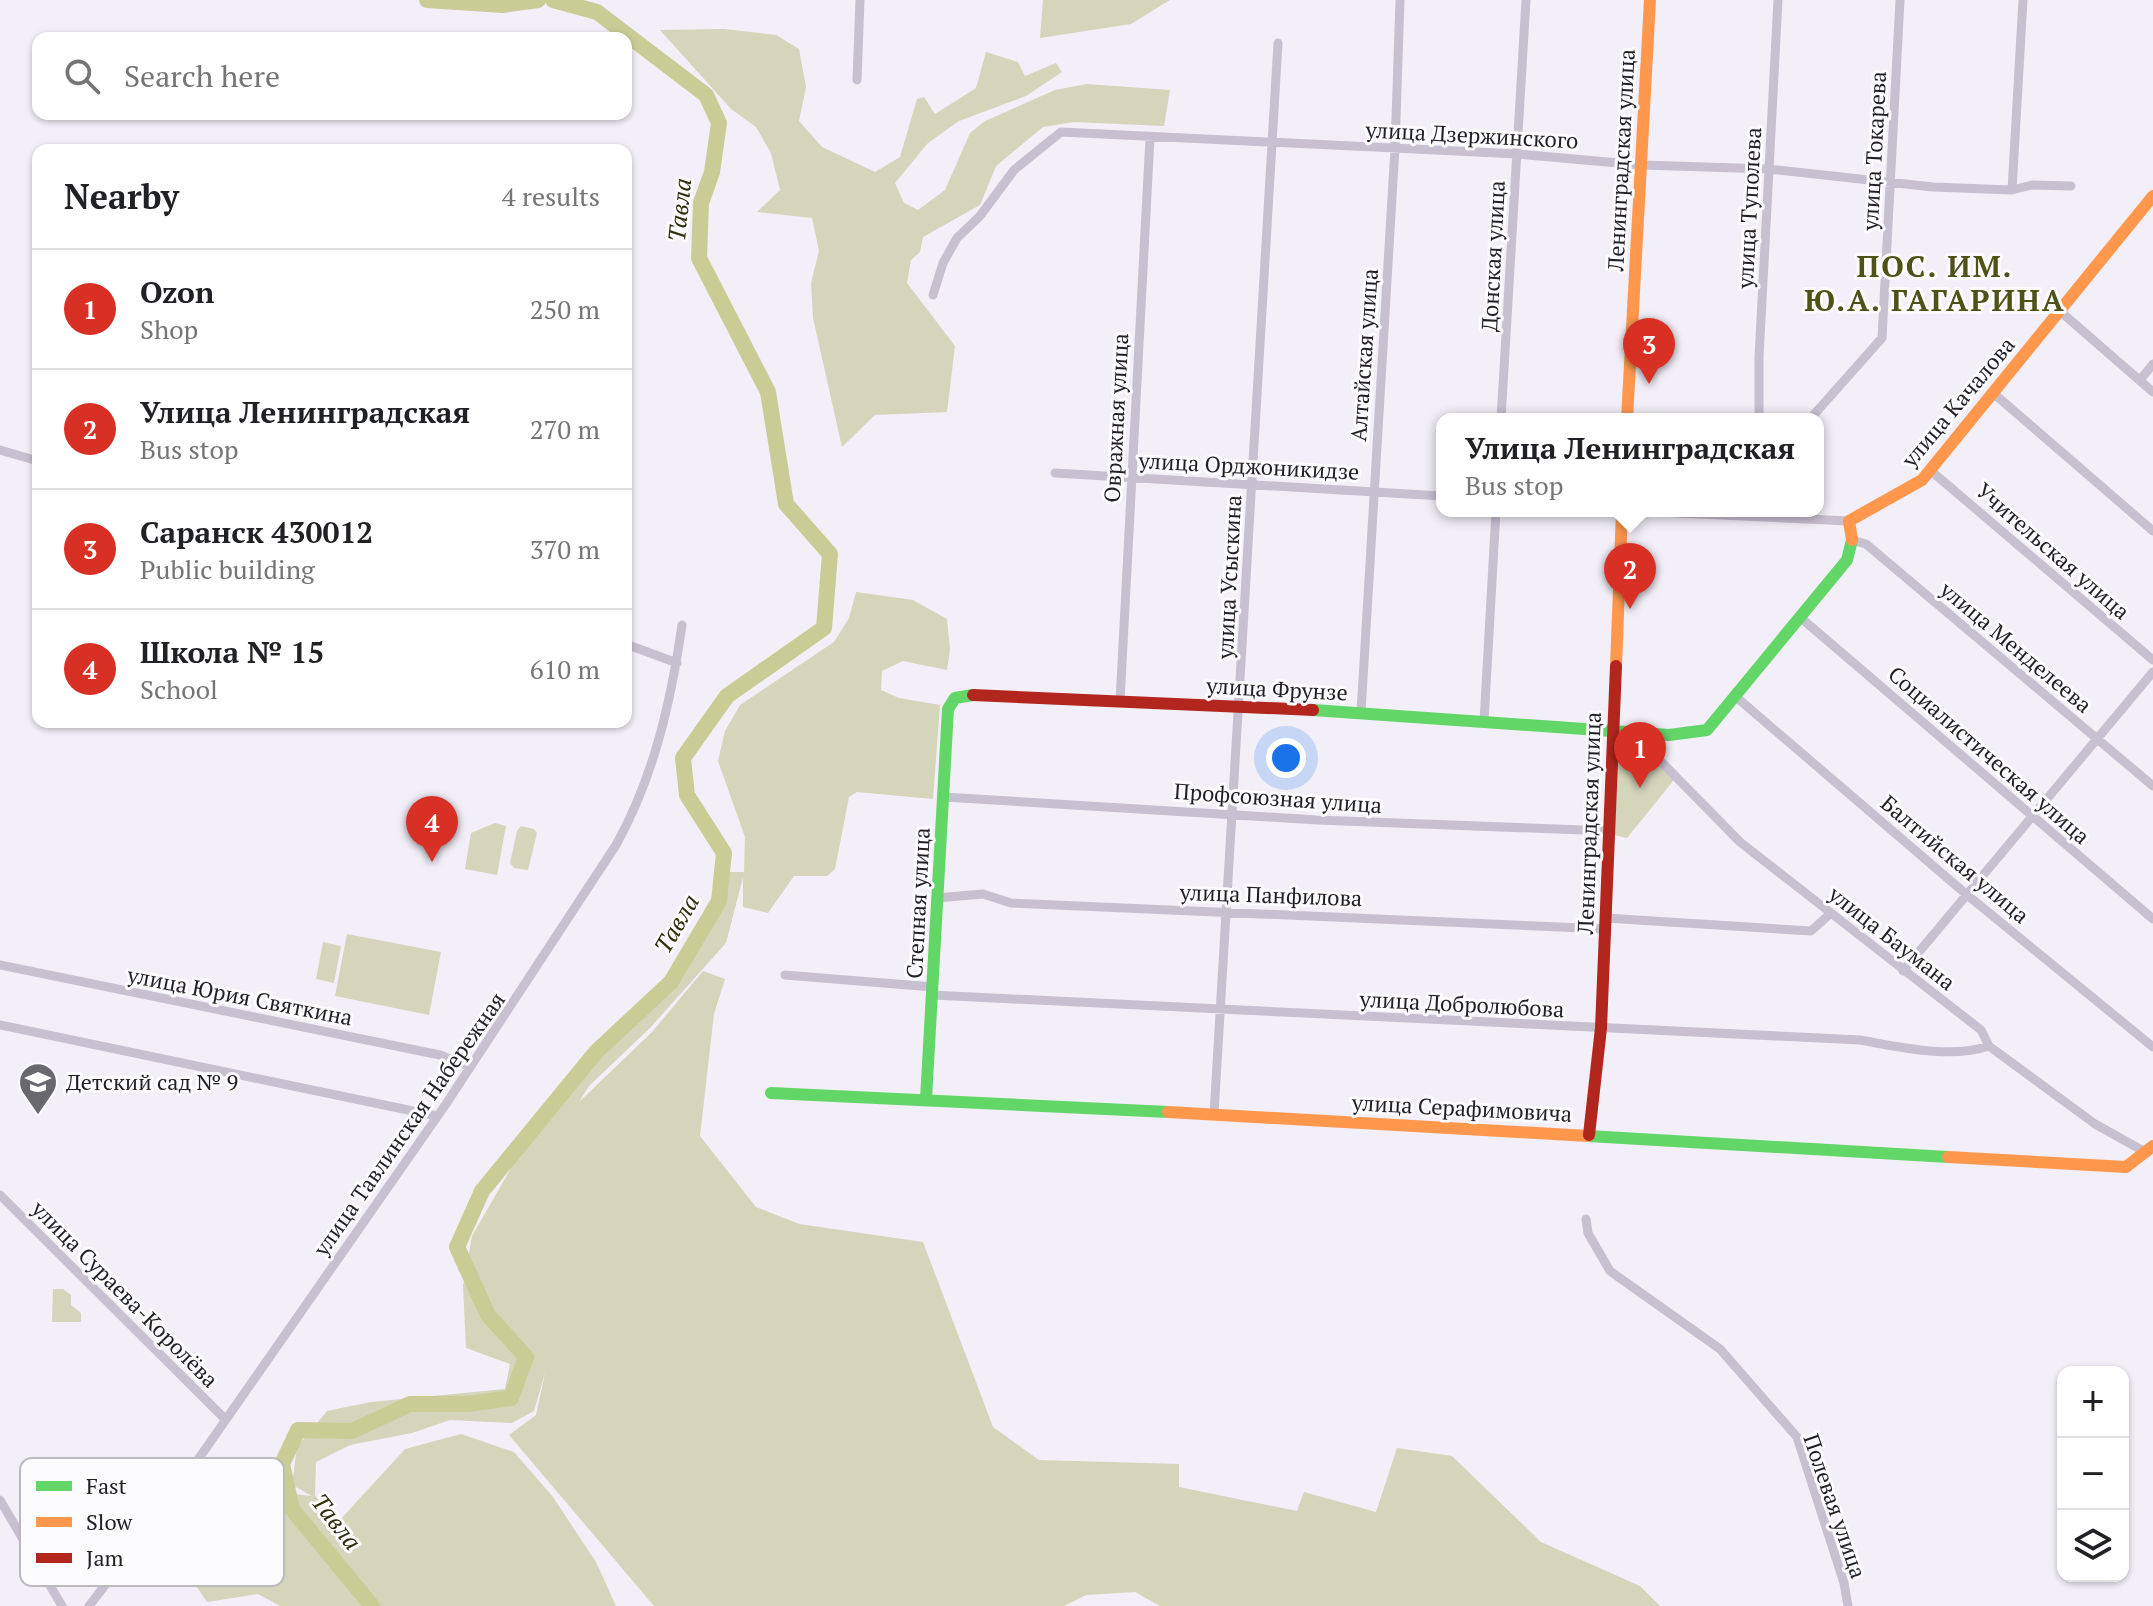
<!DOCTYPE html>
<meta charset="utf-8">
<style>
body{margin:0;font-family:"PT Serif",serif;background:#f6f6f6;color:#202124}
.controls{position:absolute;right:24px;bottom:24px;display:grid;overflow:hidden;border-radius:16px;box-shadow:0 2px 6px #0004}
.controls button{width:72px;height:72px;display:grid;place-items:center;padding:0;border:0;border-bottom:2px solid #e0e0e0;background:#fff;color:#202124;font:40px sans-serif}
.you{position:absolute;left:1286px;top:758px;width:28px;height:28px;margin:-20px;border:6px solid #fff;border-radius:50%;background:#1a73e8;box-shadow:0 0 0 12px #1a73e833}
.badge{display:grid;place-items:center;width:52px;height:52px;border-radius:50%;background:#d93025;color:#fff;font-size:26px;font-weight:700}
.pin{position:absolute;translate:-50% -66px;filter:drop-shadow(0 2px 4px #0008)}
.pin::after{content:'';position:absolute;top:42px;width:28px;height:24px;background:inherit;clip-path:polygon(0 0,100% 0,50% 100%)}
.popup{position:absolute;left:1436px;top:413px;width:388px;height:104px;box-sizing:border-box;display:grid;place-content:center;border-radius:16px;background:#fff;filter:drop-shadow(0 2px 6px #0005);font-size:26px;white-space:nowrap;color:#757577}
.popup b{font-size:30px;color:#202124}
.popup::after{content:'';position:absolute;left:50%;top:100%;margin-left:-16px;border:16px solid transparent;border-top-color:#fff}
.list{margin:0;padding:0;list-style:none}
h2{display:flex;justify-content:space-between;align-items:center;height:104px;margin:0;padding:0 32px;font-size:34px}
h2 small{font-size:26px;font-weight:400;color:#757577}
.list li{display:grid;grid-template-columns:52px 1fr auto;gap:24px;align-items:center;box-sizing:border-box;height:120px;padding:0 32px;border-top:2px solid #e0e0e0}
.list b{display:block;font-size:30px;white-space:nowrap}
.list p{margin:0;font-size:26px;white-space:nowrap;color:#757577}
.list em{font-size:26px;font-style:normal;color:#757577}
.icon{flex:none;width:44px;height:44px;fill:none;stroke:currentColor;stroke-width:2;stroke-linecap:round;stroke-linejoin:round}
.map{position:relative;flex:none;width:2153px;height:1606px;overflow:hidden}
.search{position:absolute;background:#fff;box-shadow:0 2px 6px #0004;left:32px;top:32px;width:600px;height:88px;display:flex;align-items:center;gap:20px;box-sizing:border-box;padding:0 28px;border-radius:16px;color:#757577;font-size:30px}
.panel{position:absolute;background:#fff;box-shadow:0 2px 6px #0004;left:32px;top:144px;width:600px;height:584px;border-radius:16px}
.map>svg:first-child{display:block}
.green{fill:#d4d5bb}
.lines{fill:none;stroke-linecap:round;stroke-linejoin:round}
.river{stroke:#c9cd95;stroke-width:16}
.street{stroke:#c7c0d1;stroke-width:9}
.fast{stroke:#63d668;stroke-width:12}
.slow{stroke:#ff974d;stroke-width:12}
.jam{stroke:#b3261e;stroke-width:12}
.labels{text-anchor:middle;stroke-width:6;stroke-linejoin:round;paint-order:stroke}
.street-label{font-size:22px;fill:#211f25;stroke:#fcfbfe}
.poi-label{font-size:22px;fill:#211f25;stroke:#fcfbfe;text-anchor:start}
.water-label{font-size:24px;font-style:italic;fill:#2d2f0a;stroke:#fcfbfe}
.district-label{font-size:30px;font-weight:bold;letter-spacing:2px;fill:#4e5217;stroke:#fcfbfe}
.key{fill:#fcfbfe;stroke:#bab9bd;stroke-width:2}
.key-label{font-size:22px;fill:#211f25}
</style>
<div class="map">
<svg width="2153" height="1606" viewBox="0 0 2153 1606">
<rect width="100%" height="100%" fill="#f2eff8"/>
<!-- green -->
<path class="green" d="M1043 0H1170L1131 24 1040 38Z
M724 29 776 35 799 49 806 87 799 121 822 147 875 172 900 157 917 99 924 97 935 114 976 88 986 52 1018 62 1025 76 1056 63 1062 72 1026 96 959 121 928 143 895 183 904 203 918 210 945 190 970 133 985 121 1055 90 1087 84 1170 90 1164 126 1074 122 1043 127 996 166 980 205 923 237 920 252 911 260 907 283 955 346 947 412 875 415 842 447 813 318 811 283 819 251 812 218 757 212 780 190 771 153 756 127 731 109 660 30Z
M856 592 913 600 947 619 950 650 947 670 903 661 882 671 881 690 899 698 940 705 933 799 857 792 849 797 835 869 827 876H794L768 913 743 907V877L726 943 650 1028 589 1086 579 1102 652 1032 703 971 725 979 714 1014 700 1136 756 1207 799 1224 923 1242 993 1427 1039 1460 1179 1464V1487L1297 1511 1304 1492 1376 1512 1397 1448 1452 1456 1541 1542 1640 1586 1660 1606H1160L1135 1592 1086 1595 1064 1606H654L509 1435 536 1415 545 1373 534 1411 512 1423 450 1420 412 1433 350 1445 316 1462 315 1496 339 1521 405 1449 461 1434 514 1452 553 1497 596 1562 616 1606H280L258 1594 207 1602 184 1568 194 1525 246 1488 312 1496 292 1485 297 1447 327 1411 371 1402 505 1389 510 1364 466 1348 463 1286 472 1236 559 1085 705 940 716 872H744L745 837 718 761 725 731 740 705 834 642 849 618Z
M1622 736 1634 738 1674 780 1627 838 1615 835C1615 811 1608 752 1622 736Z
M495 823 506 826 497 875 465 869 471 833Z
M521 826 534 829 537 833 528 870 514 868 510 863 517 831Z
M347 934 441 952 429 1015 335 996Z
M323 942 341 946 334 983 316 979Z
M53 1289H63L71 1295V1305L81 1313V1322H52Z"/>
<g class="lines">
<!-- river -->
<path class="river" d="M427 0 503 5 538 0
M372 1606 292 1509 282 1464 298 1430 352 1431 410 1404H468L511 1398 526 1357 488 1315 457 1247 482 1191 596 1052 671 982 719 901 724 853 687 795 683 758 727 696 824 628 830 554 786 504 768 392 699 258 701 203 712 172 719 123 706 95 597 12 553 0"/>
<!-- street -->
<path class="street" d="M857 80 860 0
M2012 190 2023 0
M933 295 943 263 957 238 980 216 1014 170 1061 132 1517 154 1641 165 1769 169 1933 187 2012 190 2032 185 2071 186
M2061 312 2153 392
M2140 380 2153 364
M1992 392 2153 531
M1501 419 1526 0
M1759 419V357L1778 0
M1810 419 1882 338 1900 0
M0 450 38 461
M1930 470 2153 660
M1055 473 1442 496
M1634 511 1849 521
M1852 540 1866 544 2153 786
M1801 618 2153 919
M626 644 677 663
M1735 696 1966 894 2153 1047
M1120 701 1150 138
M1361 712 1395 148 1400 0
M1484 721 1496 511
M1630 730 1740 842 1981 1030 1989 1046 2095 1124 2147 1153
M944 797 1317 820 1609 831
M936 898 983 894 1011 903 1606 929
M1606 918 1811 931 1830 914
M0 965 440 1055 470 1067
M1903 971 2153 672
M785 975 933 987
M932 995 1860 1040C1900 1047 1950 1059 1989 1046
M0 1025 437 1116
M1214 1114 1278 43
M0 1195 225 1419
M1586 1219 1588 1233 1610 1271 1720 1349 1797 1437 1844 1583 1848 1606
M0 1500 62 1606
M89 1606 165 1507 446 1104 616 845C654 777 671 701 682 625"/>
<!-- fast -->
<path class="fast" d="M1313 710 1669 735 1707 730 1847 560 1852 540
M771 1093 1168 1112
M926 1099 948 709 955 698 973 695
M1588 1136 1948 1157"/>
<!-- slow -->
<path class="slow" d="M1627 419 1650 0
M1852 540 1849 521 1922 480 2153 196
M1616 666 1622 511
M1168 1112 1588 1136
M1948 1157 2126 1167 2153 1146"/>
<!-- jam -->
<path class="jam" d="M973 695 1313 710
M1589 1135 1601 1028 1616 666"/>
</g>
<!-- icons -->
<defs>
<symbol id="school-pin" viewBox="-11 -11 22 30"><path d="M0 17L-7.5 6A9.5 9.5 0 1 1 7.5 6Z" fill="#6a686f" stroke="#fcfbfe"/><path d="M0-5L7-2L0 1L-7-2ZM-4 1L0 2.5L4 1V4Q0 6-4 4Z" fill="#fff"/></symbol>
</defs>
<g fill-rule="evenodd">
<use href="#school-pin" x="16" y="1060" width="44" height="60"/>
</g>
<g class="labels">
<!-- street labels -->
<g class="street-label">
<text transform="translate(1472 135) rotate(3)" y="8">улица Дзержинского</text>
<text transform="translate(1874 151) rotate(-87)" y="8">улица Токарева</text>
<text transform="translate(1621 160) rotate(-87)" y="8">Ленинградская улица</text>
<text transform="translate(1749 208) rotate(-87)" y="8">улица Туполева</text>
<text transform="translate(1493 256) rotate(-87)" y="8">Донская улица</text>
<text transform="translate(1364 355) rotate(-86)" y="8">Алтайская улица</text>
<text transform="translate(1958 402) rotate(-50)" y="8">улица Качалова</text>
<text transform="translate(1116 418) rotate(-87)" y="8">Овражная улица</text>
<text transform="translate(1249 466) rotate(3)" y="8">улица Орджоникидзе</text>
<text transform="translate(2053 551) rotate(41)" y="8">Учительская улица</text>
<text transform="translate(1229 577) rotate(-87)" y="8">улица Усыскина</text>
<text transform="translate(2016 647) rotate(40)" y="8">улица Менделеева</text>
<text transform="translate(1277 689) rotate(3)" y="8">улица Фрунзе</text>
<text transform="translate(1989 755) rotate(41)" y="8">Социалистическая улица</text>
<text transform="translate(1278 798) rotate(4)" y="8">Профсоюзная улица</text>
<text transform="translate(1589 823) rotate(-88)" y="8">Ленинградская улица</text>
<text transform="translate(1955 859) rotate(40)" y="8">Балтийская улица</text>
<text transform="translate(1271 895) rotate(2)" y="8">улица Панфилова</text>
<text transform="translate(918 903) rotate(-87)" y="8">Степная улица</text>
<text transform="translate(1892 938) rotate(38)" y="8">улица Баумана</text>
<text transform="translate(240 996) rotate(11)" y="8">улица Юрия Святкина</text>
<text transform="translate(1462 1004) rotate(3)" y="8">улица Добролюбова</text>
<text transform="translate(1462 1108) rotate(3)" y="8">улица Серафимовича</text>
<text transform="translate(409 1124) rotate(-55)" y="8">улица Тавлинская Набережная</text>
<text transform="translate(125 1294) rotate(45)" y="8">улица Сураева-Королёва</text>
<text transform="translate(1835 1506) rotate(71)" y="8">Полевая улица</text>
</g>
<!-- poi labels -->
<g class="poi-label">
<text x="66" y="1090">Детский сад № 9</text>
</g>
<!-- water labels -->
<g class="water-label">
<text transform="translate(680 210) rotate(-84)" y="8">Тавла</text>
<text transform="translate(677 924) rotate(-60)" y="8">Тавла</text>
<text transform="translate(336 1522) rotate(52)" y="8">Тавла</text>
</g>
<!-- district labels -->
<g class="district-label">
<text x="1935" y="277">ПОС. ИМ.<tspan x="1935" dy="34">Ю.А. ГАГАРИНА</tspan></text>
</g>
</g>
<!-- legend -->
<rect x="20" y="1458" width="264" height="128" rx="12" class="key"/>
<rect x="36" y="1481" width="36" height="10" fill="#63d668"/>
<rect x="36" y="1517" width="36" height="10" fill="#ff974d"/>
<rect x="36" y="1553" width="36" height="10" fill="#b3261e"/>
<g class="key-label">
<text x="86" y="1494">Fast</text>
<text x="86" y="1530">Slow</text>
<text x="86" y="1566">Jam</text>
</g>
</svg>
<div class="controls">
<button>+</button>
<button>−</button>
<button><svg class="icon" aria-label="layers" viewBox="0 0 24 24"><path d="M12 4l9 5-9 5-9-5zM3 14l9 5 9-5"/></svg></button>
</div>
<div class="you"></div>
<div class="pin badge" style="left:1640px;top:788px">1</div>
<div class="pin badge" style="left:1630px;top:609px">2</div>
<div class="popup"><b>Улица Ленинградская</b>Bus stop</div>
<div class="pin badge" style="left:1649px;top:384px">3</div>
<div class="pin badge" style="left:432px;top:862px">4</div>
<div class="search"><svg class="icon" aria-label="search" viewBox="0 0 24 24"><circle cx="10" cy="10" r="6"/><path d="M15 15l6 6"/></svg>Search here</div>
<section class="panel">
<h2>Nearby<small>4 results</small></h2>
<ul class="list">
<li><span class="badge">1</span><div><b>Ozon</b><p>Shop</p></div><em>250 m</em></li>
<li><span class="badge">2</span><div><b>Улица Ленинградская</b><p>Bus stop</p></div><em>270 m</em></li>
<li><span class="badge">3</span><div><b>Саранск 430012</b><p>Public building</p></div><em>370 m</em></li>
<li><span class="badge">4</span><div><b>Школа № 15</b><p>School</p></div><em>610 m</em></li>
</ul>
</section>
</div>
